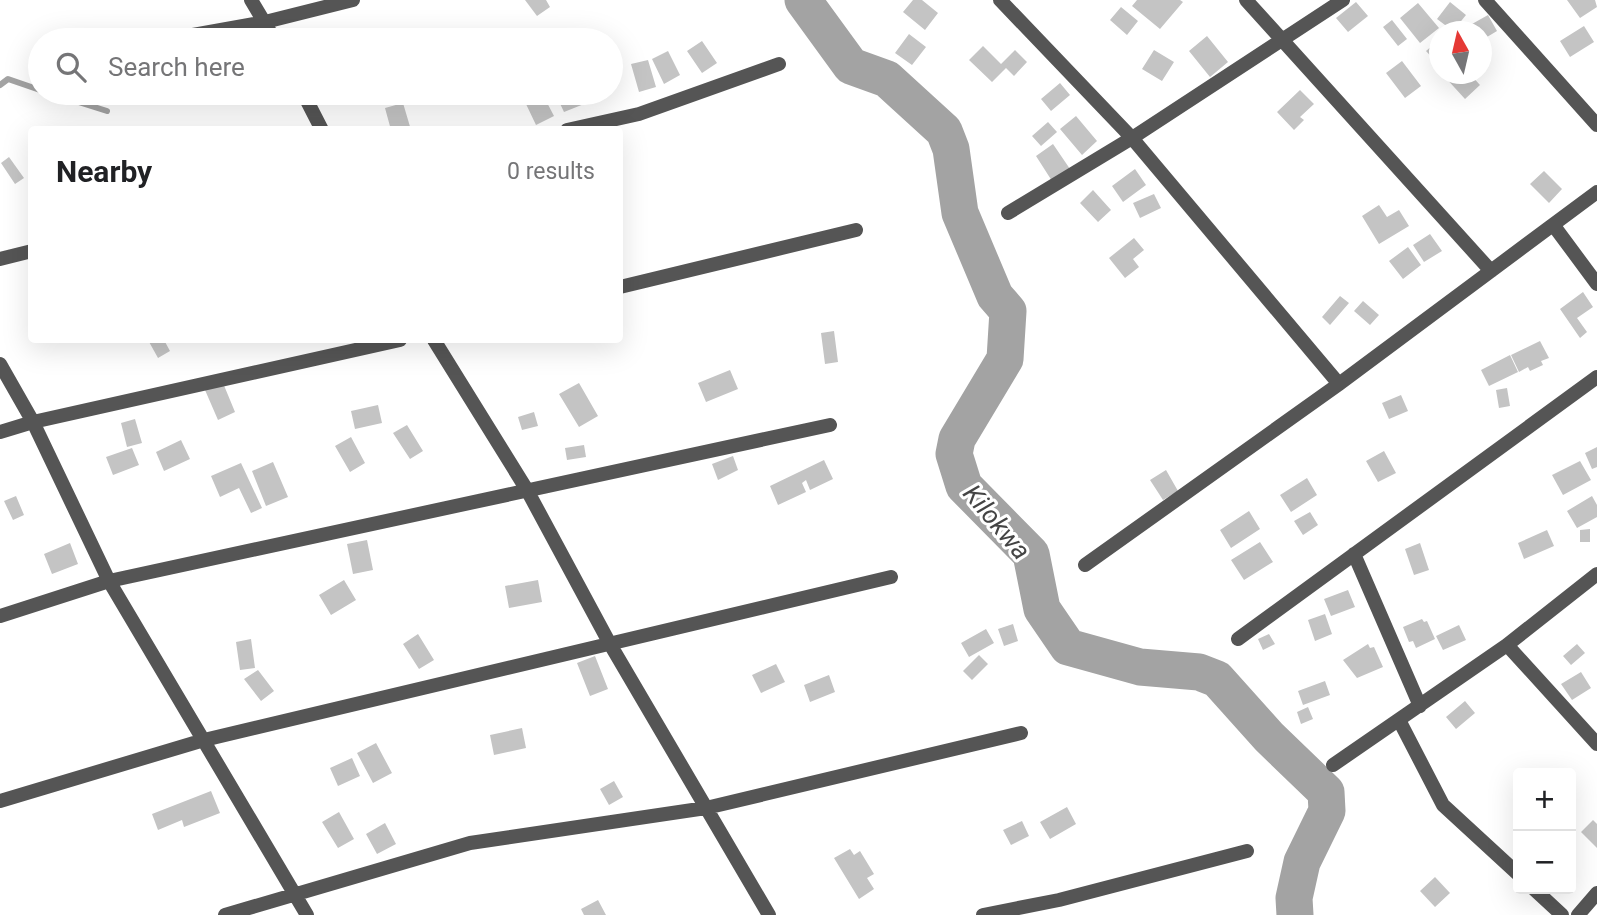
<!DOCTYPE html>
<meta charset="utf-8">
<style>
body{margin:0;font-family:Roboto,sans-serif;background:#f2f2f2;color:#202124}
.controls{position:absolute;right:21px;bottom:21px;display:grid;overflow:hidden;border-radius:7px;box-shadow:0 7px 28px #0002}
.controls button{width:63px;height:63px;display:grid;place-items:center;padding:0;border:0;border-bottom:2px solid #e0e0e0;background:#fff;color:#202124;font:35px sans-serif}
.compass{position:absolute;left:1429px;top:21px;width:63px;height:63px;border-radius:50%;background:#fff;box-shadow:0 7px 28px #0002;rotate:352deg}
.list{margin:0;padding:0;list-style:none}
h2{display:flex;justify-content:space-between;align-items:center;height:91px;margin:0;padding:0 28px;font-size:30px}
h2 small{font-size:23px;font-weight:400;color:#757577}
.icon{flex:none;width:38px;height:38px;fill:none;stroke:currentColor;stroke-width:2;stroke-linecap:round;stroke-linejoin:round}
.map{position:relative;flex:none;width:1597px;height:915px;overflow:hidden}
.search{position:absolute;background:#fff;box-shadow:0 7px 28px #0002;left:28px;top:28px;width:595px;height:77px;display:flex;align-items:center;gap:18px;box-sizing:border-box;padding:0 24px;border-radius:38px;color:#757577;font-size:26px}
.panel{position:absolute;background:#fff;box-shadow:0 7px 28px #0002;left:28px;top:126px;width:595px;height:217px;border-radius:7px}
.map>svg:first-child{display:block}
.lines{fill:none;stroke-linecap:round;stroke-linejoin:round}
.stream{stroke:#a3a3a3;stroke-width:6}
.river{stroke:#a3a3a3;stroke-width:37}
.building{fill:#c4c4c4}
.street{stroke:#555;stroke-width:14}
.labels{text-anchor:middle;stroke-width:6;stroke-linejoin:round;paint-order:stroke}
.water-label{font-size:26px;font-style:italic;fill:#444;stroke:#fff}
</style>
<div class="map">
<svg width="1597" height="915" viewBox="0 0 1597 915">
<rect width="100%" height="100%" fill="#fff"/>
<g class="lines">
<!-- stream -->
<path class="stream" d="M0 85 8 79 40 90
M50 93 107 111"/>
<!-- river -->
<path class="river" d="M803 0 851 66 887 79 944 131 951 149 960 213 995 296 1008 311 1005 359 957 439 954 454 964 486 1031 554 1042 609 1068 647 1140 667 1199 672 1217 679 1269 737 1326 792 1327 811 1302 862 1294 898 1295 915"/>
</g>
<!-- building -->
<path class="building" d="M525 0H546L550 7 537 16Z
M913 0H922L938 13 925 30 903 12Z
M1137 0H1180L1183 2 1160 29 1132 6Z
M1567 0H1595L1597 7 1580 18Z
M1356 2 1368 16 1348 32 1336 18Z
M1450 2 1466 15 1453 31 1437 19Z
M1418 3 1439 28 1420 43 1400 18Z
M1121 7 1138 21 1127 35 1110 20Z
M1488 15 1497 31 1482 40V32H1476L1472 24Z
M1392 20 1407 39 1398 46 1383 27Z
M1584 26 1594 42 1570 57 1560 41Z
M909 34 926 47 912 65 895 53Z
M1207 36 1228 62 1210 77 1189 51Z
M1440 39V66L1426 51Z
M702 41 717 63 702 73 687 51Z
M983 46 1001 64 1015 50 1027 62 1014 76 1006 68 992 82 969 60Z
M1154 50 1174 62 1162 81 1142 69Z
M668 51 680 75 664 84 652 59Z
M648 60 656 87 639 92 631 64Z
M1402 61 1421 86 1405 98 1386 73Z
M1447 74H1470L1480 85 1465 99 1444 76Z
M1060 83 1070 95 1051 111 1041 99Z
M1300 90 1314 104 1300 117 1304 120 1294 130 1277 112Z
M555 93H579L584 104 564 112Z
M543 95 554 116 536 125 526 104Z
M403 103 411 130H391L385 108Z
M1076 116 1097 141 1082 155 1060 129Z
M1048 122 1057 132 1041 146 1032 136Z
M1053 144 1070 169 1052 181 1036 156Z
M9 157 24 178 15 184 1 163Z
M1135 169 1146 185 1123 202 1112 186Z
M1544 171 1562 189 1549 203 1530 184Z
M1093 190 1111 210 1098 222 1080 203Z
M1154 194 1161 208 1140 218 1133 203Z
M1379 205 1387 217 1399 210 1409 226 1379 244 1362 216Z
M1430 234 1442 251 1424 262 1413 245Z
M1134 238 1144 250 1133 259 1139 267 1125 278 1109 258Z
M1408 247 1421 265 1403 279 1389 261Z
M1583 292 1593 307 1577 318 1587 332 1580 338 1560 309Z
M1340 296 1349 303 1330 325 1322 317Z
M1363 301 1379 315 1370 325 1354 311Z
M834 331 838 362 825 364 821 333Z
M148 340H164L170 351 158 358Z
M1540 341 1549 358 1541 361 1543 365 1530 371 1528 367 1519 372 1511 355Z
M1510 355 1518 372 1489 386 1481 370Z
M730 370 738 389 706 402 698 383Z
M223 383 235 412 218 420 205 390Z
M579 383 598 416 579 427 559 394Z
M1507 388 1510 406 1499 408 1496 390Z
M1401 395 1408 411 1389 419 1382 403Z
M378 405 382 423 355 429 351 411Z
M534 412 538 426 522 430 518 417Z
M135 419 142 443 127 447 121 423Z
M407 425 423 451 410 459 393 433Z
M351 437 365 463 350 472 335 446Z
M181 440 190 459 164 471 156 452Z
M584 445 586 457 567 460 565 448Z
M1597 447V467L1592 469 1585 453Z
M132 448 139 465 113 475 106 457Z
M1384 451 1396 473 1378 482 1366 461Z
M733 456 738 470 718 480 712 464Z
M824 460 833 479 810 490 806 480 802 483 806 492 778 505 770 486Z
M1580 461 1591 480 1563 495 1552 475Z
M273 462 288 497 266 506 252 471Z
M241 463 262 508 251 513 239 488 220 497 211 476Z
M1166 470 1178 491 1163 500 1150 480Z
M1307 478 1317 495 1291 512 1280 495Z
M16 496 24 515 13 520 4 501Z
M1592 496 1597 505V517L1577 528 1567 511Z
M1249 511 1260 529 1231 548 1220 530Z
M1310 512 1318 525 1303 535 1294 521Z
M1590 529V542H1580V530Z
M1547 530 1554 546 1524 559 1518 543Z
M367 540 373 570 353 574 347 544Z
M1260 542 1273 562 1244 580 1231 560Z
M70 543 78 564 52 574 44 554Z
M1420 543 1429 570 1414 575 1405 549Z
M344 580 356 600 331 615 319 595Z
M538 580 542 602 509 608 505 586Z
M1348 590 1355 607 1331 616 1324 599Z
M1325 614 1332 634 1315 641 1308 620Z
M1422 619 1424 622 1427 621 1435 639 1416 648 1413 641 1409 642 1403 627Z
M1013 624 1018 641 1004 646 998 629Z
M1459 625 1466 640 1443 650 1436 636Z
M986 629 994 643 969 657 961 643Z
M418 634 434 660 419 669 403 644Z
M1269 634 1275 644 1263 650 1258 639Z
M251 639 255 668 240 670 236 642Z
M1368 644 1370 648 1374 647 1383 667 1357 678 1343 660Z
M1577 644 1585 653 1571 665 1563 656Z
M979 655 988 664 972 680 963 671Z
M595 656 608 689 590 696 577 663Z
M776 664 785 682 761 693 752 675Z
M258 670 274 691 261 701 244 679Z
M1581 672 1591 688 1572 700 1561 684Z
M829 675 835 692 810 702 804 685Z
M1325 681 1330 695 1303 705 1298 691Z
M1465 701 1475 713 1456 729 1446 717Z
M1308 707 1313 719 1301 724 1297 712Z
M522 728 526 748 494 755 490 735Z
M376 743 392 773 373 783 357 753Z
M352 758 360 776 338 786 330 768Z
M614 781 623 797 609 805 600 789Z
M211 791 220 813 184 827 182 820 158 830 152 814Z
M1067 807 1076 824 1050 839 1040 822Z
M339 812 354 839 338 848 322 822Z
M1593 820 1597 824V848L1581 832Z
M1022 821 1029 836 1011 845 1003 830Z
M385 823 396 844 377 854 366 834Z
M850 849 854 855 860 851 874 874 867 878 874 889 859 899 834 858Z
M1435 877 1450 893 1435 907 1420 891Z
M598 900 606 915H584L581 909Z"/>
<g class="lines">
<!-- street -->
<path class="street" d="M251 0 275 40
M1000 0 1132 138 1339 384
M1246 0 1491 271
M1485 0 1597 125
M165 40 265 22 353 0
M303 93 322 130
M567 130 639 114 779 64
M1008 213 1132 138 1343 0
M1554 226 1597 284
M0 259 32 251
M620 287 856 230
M434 340 527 490 610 644 769 915
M0 364 33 422 109 581 307 915
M0 432 33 422 400 340
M1354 554 1420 706
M1085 565 1339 384 1597 192
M0 616 109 581 830 425
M1238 639 1597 377
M1507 645 1597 744
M1399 720 1443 805 1518 874
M1333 765 1507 645 1597 574
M0 801 204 740 891 577
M1534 889 1562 915
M225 915 470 843 706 808 1021 733
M983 915 1059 900 1247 851
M1578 915 1597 893"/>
</g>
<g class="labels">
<!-- water labels -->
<g class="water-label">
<text transform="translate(997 522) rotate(50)" y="9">Kilokwa</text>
</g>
</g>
</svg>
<div class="controls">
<button>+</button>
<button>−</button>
</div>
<svg class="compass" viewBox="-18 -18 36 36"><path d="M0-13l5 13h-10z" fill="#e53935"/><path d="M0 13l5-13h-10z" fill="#757577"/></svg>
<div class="search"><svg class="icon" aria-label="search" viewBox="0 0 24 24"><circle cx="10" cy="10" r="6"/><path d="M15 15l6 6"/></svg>Search here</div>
<section class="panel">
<h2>Nearby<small>0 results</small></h2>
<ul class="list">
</ul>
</section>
</div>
